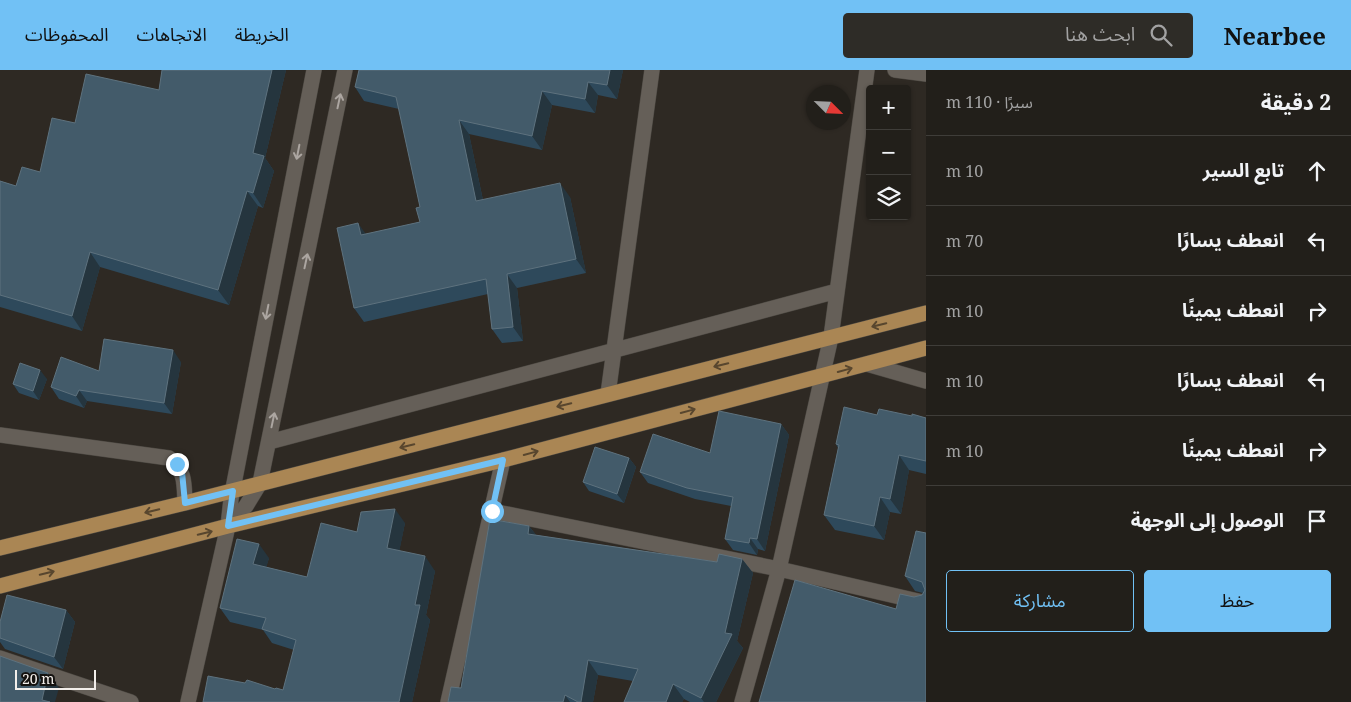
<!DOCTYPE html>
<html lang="ar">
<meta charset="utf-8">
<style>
body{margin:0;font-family:"Noto Serif","Noto Sans Arabic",serif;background:#2e2c27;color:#f1f3f6;direction:rtl}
.controls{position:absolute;right:15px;top:15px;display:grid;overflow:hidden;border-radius:5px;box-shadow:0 1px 4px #0004}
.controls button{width:45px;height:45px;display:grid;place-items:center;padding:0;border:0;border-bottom:1px solid #3f3d39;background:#221f1a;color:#f1f3f6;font:25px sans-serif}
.compass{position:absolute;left:806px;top:15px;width:45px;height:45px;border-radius:50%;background:#221f1a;box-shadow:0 1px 4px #0004;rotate:114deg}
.scale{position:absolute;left:15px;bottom:12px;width:81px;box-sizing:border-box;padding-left:5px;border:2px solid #f2eeea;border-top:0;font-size:14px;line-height:18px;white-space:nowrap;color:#f2eeea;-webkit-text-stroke:4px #14120f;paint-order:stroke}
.stop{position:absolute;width:15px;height:15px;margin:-11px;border:4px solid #71c1f5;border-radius:50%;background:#fff}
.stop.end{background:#71c1f5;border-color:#fff;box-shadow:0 1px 5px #0008}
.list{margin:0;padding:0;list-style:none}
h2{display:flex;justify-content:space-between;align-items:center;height:65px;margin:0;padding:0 20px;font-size:21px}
h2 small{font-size:16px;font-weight:400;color:#a2a2a2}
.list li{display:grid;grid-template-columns:32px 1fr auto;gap:15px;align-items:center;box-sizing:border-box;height:70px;padding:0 20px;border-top:1px solid #3f3d39}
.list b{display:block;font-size:19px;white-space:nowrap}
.list em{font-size:16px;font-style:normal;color:#a2a2a2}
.actions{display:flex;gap:10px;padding:15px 20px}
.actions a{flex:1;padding:11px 0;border:1px solid #71c1f5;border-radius:5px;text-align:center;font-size:18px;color:#71c1f5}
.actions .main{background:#71c1f5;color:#111}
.icon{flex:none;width:28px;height:28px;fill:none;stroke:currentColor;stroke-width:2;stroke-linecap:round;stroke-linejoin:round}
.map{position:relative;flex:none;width:926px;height:632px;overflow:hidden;direction:ltr}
header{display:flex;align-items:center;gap:30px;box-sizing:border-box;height:70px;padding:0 25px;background:#71c1f5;color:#111}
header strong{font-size:24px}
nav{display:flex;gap:28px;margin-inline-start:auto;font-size:18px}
.search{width:350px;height:45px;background:#2e2c27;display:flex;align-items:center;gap:12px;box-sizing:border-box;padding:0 18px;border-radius:5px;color:#a2a2a2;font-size:19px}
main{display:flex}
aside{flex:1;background:#221f1a}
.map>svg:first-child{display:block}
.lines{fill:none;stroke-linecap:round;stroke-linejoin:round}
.minor-casing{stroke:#4b4741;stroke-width:16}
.major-casing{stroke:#4b4741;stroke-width:16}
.minor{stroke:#655f58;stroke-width:15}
.major{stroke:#aa8654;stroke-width:15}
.wall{fill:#2e495b}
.shaded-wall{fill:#25353e}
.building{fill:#435b6a;stroke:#5e727e}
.oneway{stroke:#aca6a1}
.oneway2{stroke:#58462e}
.route{stroke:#71c1f5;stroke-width:6}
</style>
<header>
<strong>Nearbee</strong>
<div class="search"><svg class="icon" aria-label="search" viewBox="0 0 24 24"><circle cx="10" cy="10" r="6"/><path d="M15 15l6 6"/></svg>ابحث هنا</div>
<nav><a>الخريطة</a><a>الاتجاهات</a><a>المحفوظات</a></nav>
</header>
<main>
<aside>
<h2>2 دقيقة<small>سيرًا · 110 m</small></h2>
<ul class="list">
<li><svg class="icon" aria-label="ahead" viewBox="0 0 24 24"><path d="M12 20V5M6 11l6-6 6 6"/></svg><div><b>تابع السير</b></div><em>10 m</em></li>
<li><svg class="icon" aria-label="left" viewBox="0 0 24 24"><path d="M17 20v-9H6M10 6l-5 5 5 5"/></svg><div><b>انعطف يسارًا</b></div><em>70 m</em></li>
<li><svg class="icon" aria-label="right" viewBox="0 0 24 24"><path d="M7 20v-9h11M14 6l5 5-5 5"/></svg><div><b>انعطف يمينًا</b></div><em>10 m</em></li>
<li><svg class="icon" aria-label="left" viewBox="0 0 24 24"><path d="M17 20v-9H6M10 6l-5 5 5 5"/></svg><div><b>انعطف يسارًا</b></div><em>10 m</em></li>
<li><svg class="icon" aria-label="right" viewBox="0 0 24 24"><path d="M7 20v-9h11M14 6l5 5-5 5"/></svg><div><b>انعطف يمينًا</b></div><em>10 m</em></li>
<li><svg class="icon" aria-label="arrive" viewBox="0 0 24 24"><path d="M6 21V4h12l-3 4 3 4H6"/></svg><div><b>الوصول إلى الوجهة</b></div></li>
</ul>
<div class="actions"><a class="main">حفظ</a><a>مشاركة</a></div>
</aside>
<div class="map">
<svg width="926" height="632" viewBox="0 0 926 632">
<rect width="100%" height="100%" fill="#2e2923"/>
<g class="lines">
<defs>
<path id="minor" d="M895 0 926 4
M867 294 926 311
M608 324 652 0
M0 365 169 388C186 401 184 414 185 433
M269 372 837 221
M492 441 779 499 926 533
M228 456 246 436 260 413 345 0
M0 588 131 632
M188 632 228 456 231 429 314 0
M448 632 503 390
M742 632 779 499 831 267 867 0"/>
<path id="major" d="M0 478 185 433 926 243
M0 516 228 456 503 390 926 278"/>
</defs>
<!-- minor casing -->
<use href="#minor" class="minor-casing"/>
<!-- major casing -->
<use href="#major" class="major-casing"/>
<!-- minor -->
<use href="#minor" class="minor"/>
<!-- major -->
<use href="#major" class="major"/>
</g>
<!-- wall -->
<path class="wall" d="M162 0H286L265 88 274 101 263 138 258 136 229 235 100 197 82 261 0 237V111L16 116 40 102 159 20Z
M359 0H623L617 29 598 25 595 43 552 35 542 80 469 64 483 130 570 127 586 203 517 218 523 271 502 273 492 259 488 224 364 252 354 238 366 164 420 152V137L399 39 364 31 355 17Z
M181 292 172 344 87 331 84 338 59 329 51 317 99 301Z
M47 309 39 330 19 323 13 314Z
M877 345 912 346 926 348V404L909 400 901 444 890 442 884 470 835 460 824 445 838 378 836 374Z
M781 354 789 365 765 481 758 479 757 485 733 480 725 469 731 436 695 429 648 413 640 402 710 383Z
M629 388 636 397 624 433 589 421 583 412Z
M405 453 399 481 435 501 426 545 430 550 412 632 275 619 283 620 294 580 272 573 263 560 230 552 220 538 269 488 266 497 307 507 357 462Z
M529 456 536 465 717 492 742 489 753 503 737 571 743 578 716 632H690L684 629 682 632H624L633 611 598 605 593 632H448L461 618Z
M926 463V632L896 539 914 527 922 525 923 523 915 521 905 506Z
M66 540 75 552 63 599 5 579 0 572V552Z"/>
<!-- shaded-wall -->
<path class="shaded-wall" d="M272 0H286L265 88 274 101 263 138 253 123V83Z
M610 0H623L617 29 607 15Z
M588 12 598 25 595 43 585 29Z
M542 21 552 35 542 80 532 66Z
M459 50 469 64 486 145 476 131Z
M560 113 570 127 586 203 576 189Z
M247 121 258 136 229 235 218 220Z
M358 153 368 167 361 165Z
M90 182 100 197 82 261 72 246Z
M507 204 517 218 523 271 513 257Z
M173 280 181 292 172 344 164 333Z
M40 300 47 309 39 330 33 321Z
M79 320 87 331 84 338 76 326Z
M781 354 789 365 765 481 757 469Z
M899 385 909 400 901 444 890 429Z
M629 388 636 397 624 433 617 424Z
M880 427 890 442 884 470 874 456Z
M395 439 405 453 397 493 387 478Z
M529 456 540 470 528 464Z
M750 468 758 479 757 485 749 473Z
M259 474 269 488 263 509 253 494Z
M425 486 435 501 426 545 430 550 412 632H399L415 535Z
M742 489 753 503 737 571 743 578 716 632H704L701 628 725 563Z
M66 540 75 552 63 599 54 587Z
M588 590 598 605 593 632H581Z
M48 603 59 618 55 632H43L42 630Z
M673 614 684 629 682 632H666Z
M565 625 570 632H563Z"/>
<!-- building -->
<path class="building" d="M162 0H272L253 83 264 86 253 123 247 121 218 220 90 182 72 246 0 225V111L16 116 22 97 40 102 52 48 75 53 86 4 159 20Z
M359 0H610L607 15 588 12 585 29 542 21 532 66 459 50 476 131 560 113 576 189 507 204 513 257 492 259 486 209 354 238 337 158 358 153 361 165 420 152 416 138 420 137 396 27 355 17Z
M104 269 173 280 164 333 79 320 76 326 51 317 61 287 99 301Z
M20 293 40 300 33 321 13 314Z
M844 337 877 345 879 339 912 346V344L926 348V391L899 385 890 429 880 427 874 456 824 445 839 375 836 374Z
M719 341 781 354 757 469 750 468 749 473 725 469 733 427 687 418 640 402 653 364 710 383Z
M595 377 629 388 617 424 583 412Z
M395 439 387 478 425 486 415 535H420L399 632H203L208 606 245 613 247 610 275 619 276 618 283 620 296 570 262 559 266 548 220 538 237 469 259 474 253 494 307 507 321 453 357 462 361 442Z
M490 449 529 456 528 464 717 492 719 484 742 489 725 563 732 564 701 628 673 614 666 632H624L638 599 588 590 581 632H578L565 625 563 632H448L451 617 461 618Z
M916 461 926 463V632H759L795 510 896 539 900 524 914 527 922 525 925 520 922 512 905 506Z
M7 525 66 540 54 587 0 568V552Z
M0 586 48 603 42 630 50 632H0Z"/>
<!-- one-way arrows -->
<defs><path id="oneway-shaft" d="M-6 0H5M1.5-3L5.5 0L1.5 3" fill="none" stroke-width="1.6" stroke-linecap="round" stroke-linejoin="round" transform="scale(1.25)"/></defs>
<g class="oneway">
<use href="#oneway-shaft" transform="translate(339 31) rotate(-78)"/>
<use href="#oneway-shaft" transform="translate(298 82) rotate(101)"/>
<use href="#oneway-shaft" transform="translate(306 191) rotate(-78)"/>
<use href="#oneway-shaft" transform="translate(267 242) rotate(101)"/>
<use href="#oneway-shaft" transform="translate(273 350) rotate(-78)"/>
</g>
<g class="oneway2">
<use href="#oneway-shaft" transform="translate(879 255) rotate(166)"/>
<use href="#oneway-shaft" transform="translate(721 295) rotate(166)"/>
<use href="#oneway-shaft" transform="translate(845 300) rotate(-15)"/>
<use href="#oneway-shaft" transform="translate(564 335) rotate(166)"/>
<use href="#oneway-shaft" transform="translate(688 341) rotate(-15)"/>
<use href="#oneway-shaft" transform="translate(407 376) rotate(166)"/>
<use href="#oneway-shaft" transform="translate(531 383) rotate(-15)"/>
<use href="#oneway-shaft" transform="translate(152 441) rotate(166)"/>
<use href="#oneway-shaft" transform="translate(205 463) rotate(-14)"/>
<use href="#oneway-shaft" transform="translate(47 503) rotate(-14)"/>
</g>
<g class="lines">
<!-- route -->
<path class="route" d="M177 394 182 402 185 433 233 421 228 456 503 390 492 441"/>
</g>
</svg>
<div class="controls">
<button>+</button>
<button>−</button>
<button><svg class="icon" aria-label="layers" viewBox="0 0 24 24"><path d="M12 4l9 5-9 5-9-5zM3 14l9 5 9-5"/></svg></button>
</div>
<svg class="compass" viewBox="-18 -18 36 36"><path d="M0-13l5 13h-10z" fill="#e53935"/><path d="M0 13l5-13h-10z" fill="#a2a2a2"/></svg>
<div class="scale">20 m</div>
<div class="stop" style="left:492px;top:441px"></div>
<div class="stop end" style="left:177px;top:394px"></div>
</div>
</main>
